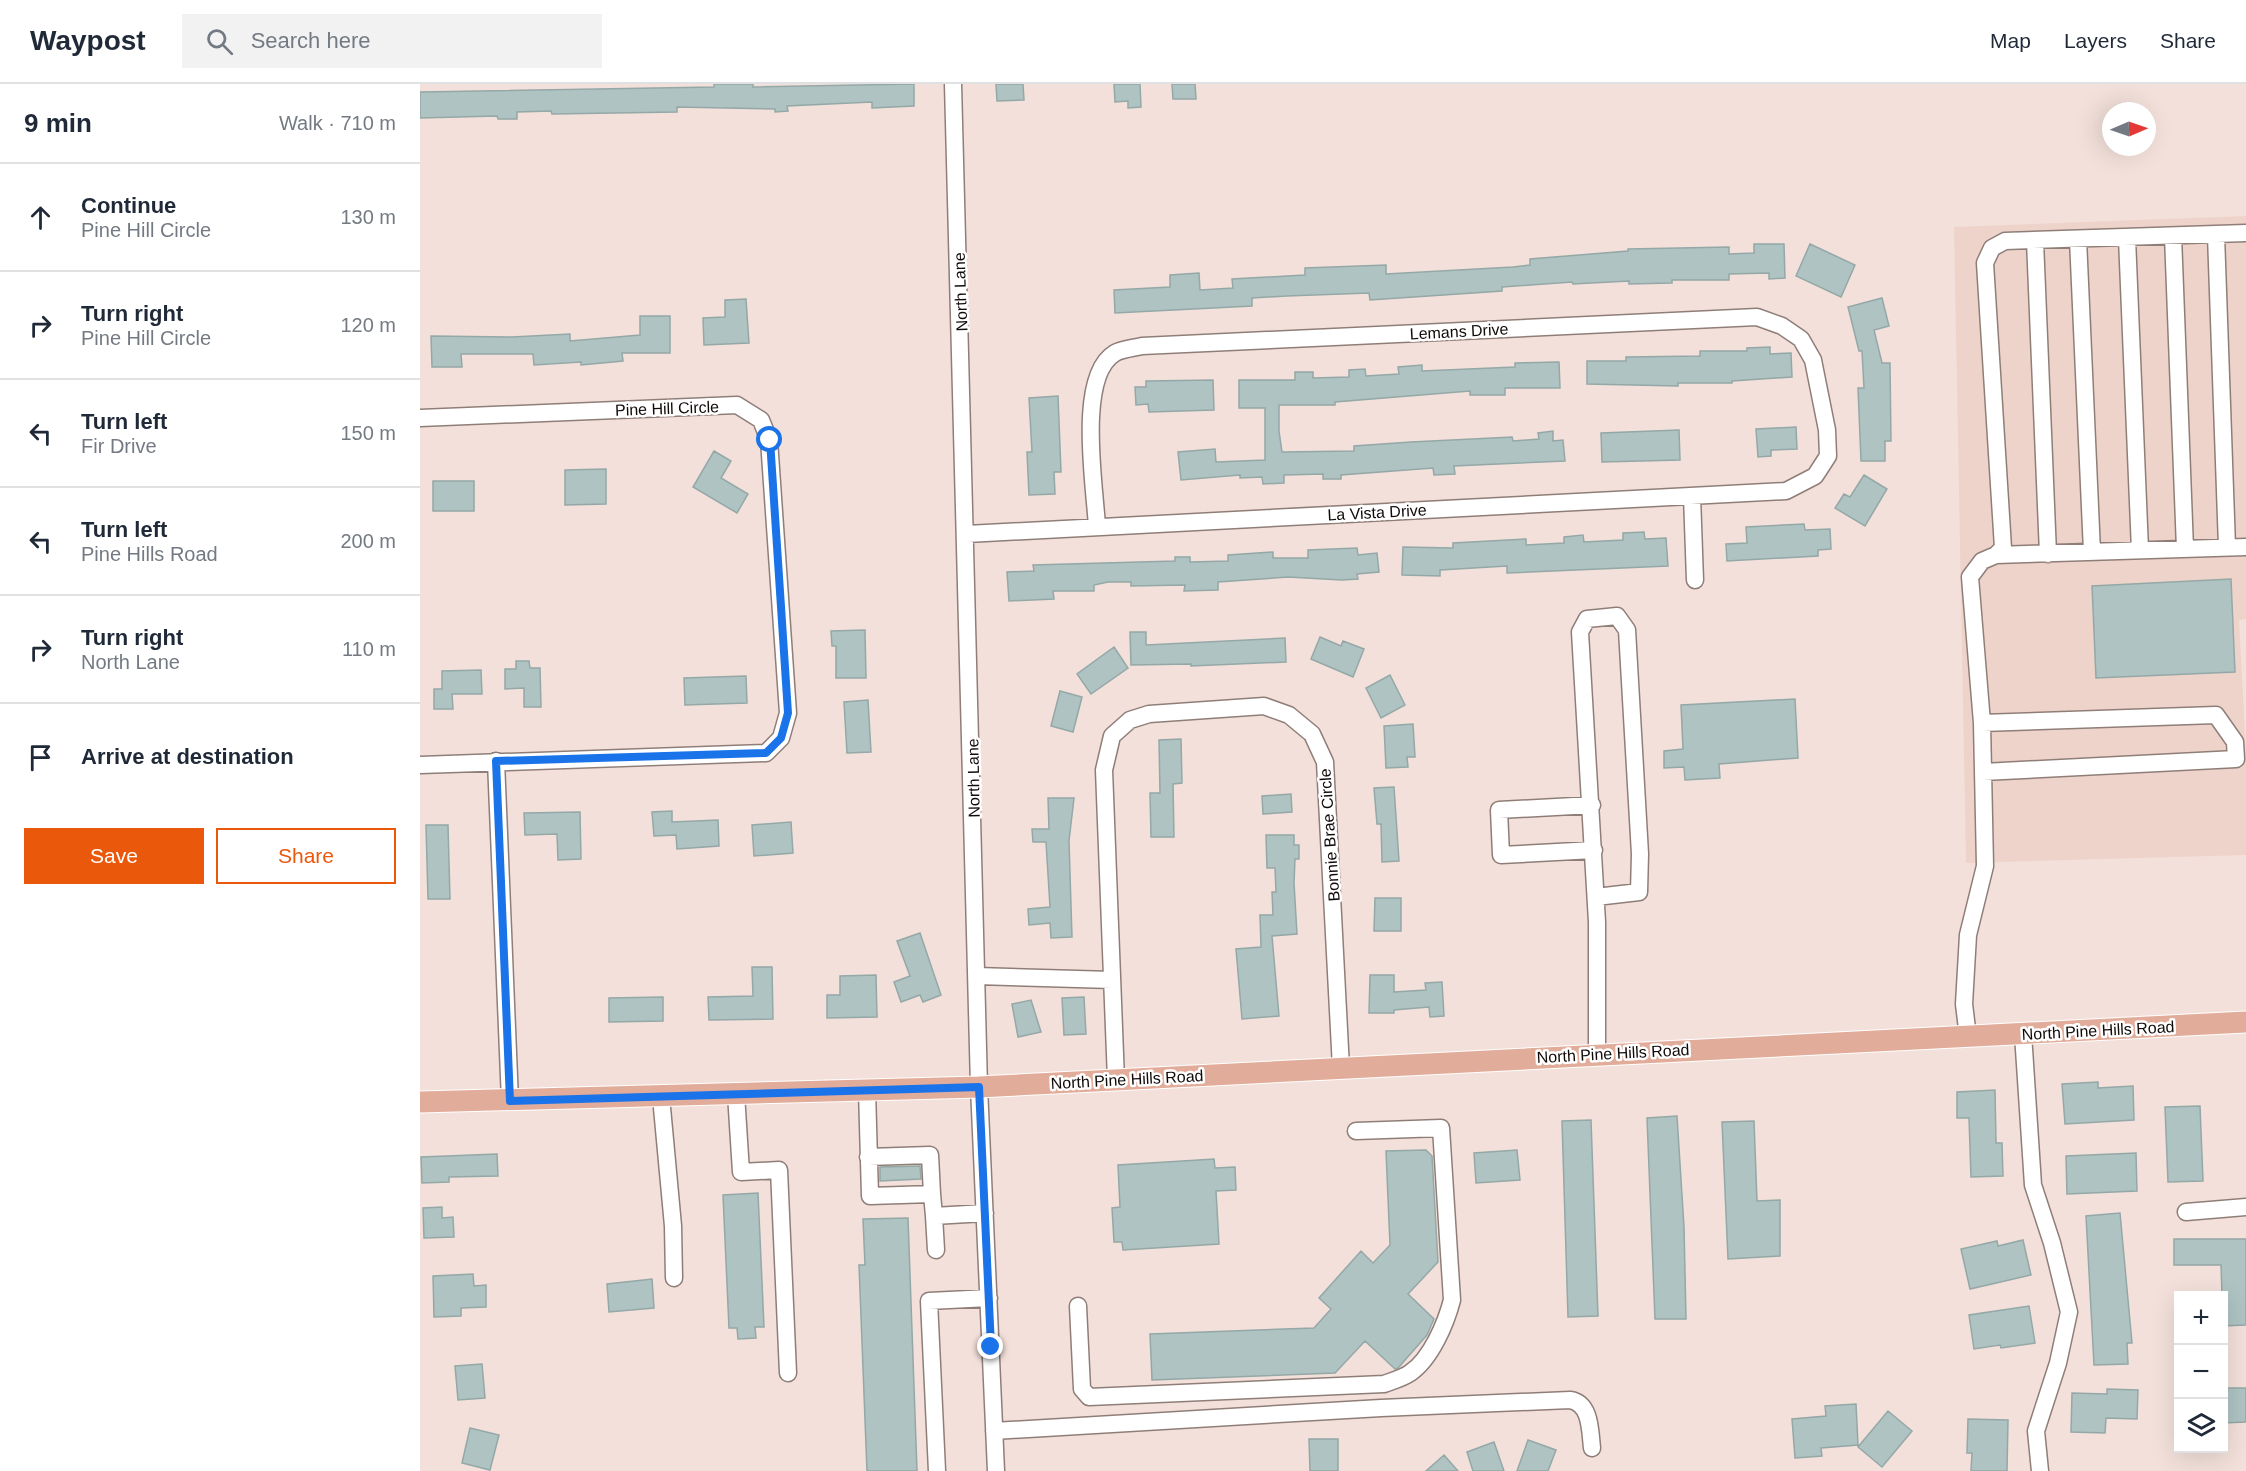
<!DOCTYPE html>
<meta charset="utf-8">
<style>
body{margin:0;font-family:Arial,sans-serif;background:#f2f2f3;color:#1f2937}
.controls{position:absolute;right:18px;bottom:18px;display:grid;overflow:hidden;border-radius:0px;box-shadow:0 6px 24px #0002}
.controls button{width:54px;height:54px;display:grid;place-items:center;padding:0;border:0;border-bottom:2px solid #e0e1e3;background:#fff;color:#1f2937;font:30px sans-serif}
.compass{position:absolute;left:1682px;top:18px;width:54px;height:54px;border-radius:50%;background:#fff;box-shadow:0 6px 24px #0002;rotate:88deg}
.stop{position:absolute;width:18px;height:18px;margin:-14px;border:4px solid #1a73e8;border-radius:50%;background:#fff}
.stop.end{background:#1a73e8;border-color:#fff;box-shadow:0 2px 6px #0008}
.list{margin:0;padding:0;list-style:none}
h2{display:flex;justify-content:space-between;align-items:center;height:78px;margin:0;padding:0 24px;font-size:26px}
h2 small{font-size:20px;font-weight:400;color:#747a83}
.list li{display:grid;grid-template-columns:39px 1fr auto;gap:18px;align-items:center;box-sizing:border-box;height:108px;padding:0 24px;border-top:2px solid #e0e1e3}
.list b{display:block;font-size:22px;white-space:nowrap}
.list p{margin:0;font-size:20px;white-space:nowrap;color:#747a83}
.list em{font-size:20px;font-style:normal;color:#747a83}
.actions{display:flex;gap:12px;padding:18px 24px}
.actions a{flex:1;padding:14px 0;border:2px solid #ea580c;border-radius:0px;text-align:center;font-size:21px;color:#ea580c}
.actions .main{background:#ea580c;color:#fff}
.icon{flex:none;width:33px;height:33px;fill:none;stroke:currentColor;stroke-width:2;stroke-linecap:round;stroke-linejoin:round}
.map{position:relative;flex:none;width:1826px;height:1387px;overflow:hidden}
header{display:flex;align-items:center;gap:36px;box-sizing:border-box;height:84px;padding:0 30px;background:#fff;border-bottom:2px solid #e0e1e3}
header strong{font-size:28px}
nav{display:flex;gap:33px;margin-inline-start:auto;font-size:21px}
.search{width:420px;height:54px;background:#f2f2f3;display:flex;align-items:center;gap:15px;box-sizing:border-box;padding:0 21px;border-radius:0px;color:#747a83;font-size:22px}
main{display:flex}
aside{flex:1;background:#fff}
.map>svg:first-child{display:block}
.built{fill:#eed3ca}
.building{fill:#aec3c2;stroke:#94a8a7;stroke-width:1.5}
.lines{fill:none;stroke-linecap:round;stroke-linejoin:round}
.minor-casing{stroke:#8f7e78;stroke-width:19}
.major-casing{stroke:#fff;stroke-width:23}
.minor{stroke:#fff;stroke-width:16}
.major{stroke:#e2ac9a;stroke-width:21}
.route{stroke:#1a73e8;stroke-width:8}
.labels{text-anchor:middle;stroke-width:5;stroke-linejoin:round;paint-order:stroke}
.street-label{font-size:16px;fill:#100a08;stroke:#fff}
</style>
<header>
<strong>Waypost</strong>
<div class="search"><svg class="icon" aria-label="search" viewBox="0 0 24 24"><circle cx="10" cy="10" r="6"/><path d="M15 15l6 6"/></svg>Search here</div>
<nav><a>Map</a><a>Layers</a><a>Share</a></nav>
</header>
<main>
<aside>
<h2>9 min<small>Walk · 710 m</small></h2>
<ul class="list">
<li><svg class="icon" aria-label="ahead" viewBox="0 0 24 24"><path d="M12 20V5M6 11l6-6 6 6"/></svg><div><b>Continue</b><p>Pine Hill Circle</p></div><em>130 m</em></li>
<li><svg class="icon" aria-label="right" viewBox="0 0 24 24"><path d="M7 20v-9h11M14 6l5 5-5 5"/></svg><div><b>Turn right</b><p>Pine Hill Circle</p></div><em>120 m</em></li>
<li><svg class="icon" aria-label="left" viewBox="0 0 24 24"><path d="M17 20v-9H6M10 6l-5 5 5 5"/></svg><div><b>Turn left</b><p>Fir Drive</p></div><em>150 m</em></li>
<li><svg class="icon" aria-label="left" viewBox="0 0 24 24"><path d="M17 20v-9H6M10 6l-5 5 5 5"/></svg><div><b>Turn left</b><p>Pine Hills Road</p></div><em>200 m</em></li>
<li><svg class="icon" aria-label="right" viewBox="0 0 24 24"><path d="M7 20v-9h11M14 6l5 5-5 5"/></svg><div><b>Turn right</b><p>North Lane</p></div><em>110 m</em></li>
<li><svg class="icon" aria-label="arrive" viewBox="0 0 24 24"><path d="M6 21V4h12l-3 4 3 4H6"/></svg><div><b>Arrive at destination</b></div></li>
</ul>
<div class="actions"><a class="main">Save</a><a>Share</a></div>
</aside>
<div class="map">
<svg width="1826" height="1387" viewBox="0 0 1826 1387">
<rect width="100%" height="100%" fill="#f3e0da"/>
<!-- built -->
<path class="built" d="M1826 132V535L1819 536 1826 670V771L1546 779 1534 143Z"/>
<!-- building -->
<path class="building" d="M294 0H333V3L494 0V22L452 24V18L367 22 368 27 355 28V25L257 23V28L132 30 131 27 97 28V35H78L77 32 0 34V8L294 3Z
M576 0H603L604 16 577 17Z
M694 0H720L721 23 708 24V17L695 18Z
M752 0H775L776 15H753Z
M1334 160H1364L1365 194 1349 195V189L1309 190V196H1252V199L1209 200V197L1153 200 1152 198 1082 203V207L950 216 949 209 867 212 832 214V222L695 229 694 206 750 203V191L779 189 780 206 813 204 812 195 885 191V184L966 181V190L1093 183 1110 181V175L1208 167V165L1309 163V170L1334 169Z
M1390 160 1435 181 1421 213 1376 192Z
M1462 214 1469 242 1454 246 1462 279H1470L1471 357H1465V377H1441L1438 304H1444L1442 267H1439L1428 223Z
M326 215 329 259 284 261 283 234 305 233V216Z
M220 232H250V269H202L203 277 161 281V278L114 281 113 270H41L42 283H12L11 252 92 253 150 250V257L220 251Z
M1350 263V270L1371 269 1372 293 1312 297V299H1258V302L1167 300V277H1206V273L1280 272V267H1327V264Z
M1139 278 1140 304H1085V311H1050V307L915 318V321H859V347L862 368 934 367V362L991 358 1092 353 1093 357 1119 355 1118 349 1133 347V357L1143 356 1145 377 1034 382 1035 390 1014 391 1013 384 921 391V395H903V390L864 391V399L843 400 842 393 820 394V391L761 396 758 368 795 365 796 378 845 376V324H819V296H875V288H893V294L929 293V286L945 285 946 292 979 290 978 283 1002 281V287L1095 283V279Z
M793 296 794 326 729 328 728 320 716 321 715 303H726V297Z
M638 312 641 388H634L635 410 609 411 607 368H612L609 314Z
M1376 343 1377 365 1351 366V372L1338 373 1336 345Z
M1259 346 1260 376 1182 378 1181 349Z
M294 367 311 377 301 394 328 410 317 429 273 403Z
M186 385V420L145 421V386Z
M1444 391 1467 405 1445 442 1415 424 1424 410 1430 413Z
M13 397H54V427H13Z
M1384 440 1385 446 1410 445 1411 465 1398 466V472L1307 477 1306 460 1327 459 1326 443Z
M1224 448 1225 455 1246 454 1248 482 1087 489V482L1020 486V492L982 491 983 463 1033 464V459L1106 455V461L1144 459V453L1163 451 1164 458 1203 456V449Z
M937 464 938 471 957 469 959 488 937 490 938 495 922 496 868 493 798 498V506L764 507 765 501 711 502V498H688L674 501V507H633L634 515 589 517 587 488 614 487 613 481 755 477V473H770V478L808 477V471L853 468V474H888V466Z
M1811 495 1815 588 1676 594 1672 502Z
M445 546 446 594H416V562H412L411 547Z
M710 548H726V561L865 554 866 578 771 582V580L711 581Z
M900 553 921 562 923 557 944 565 933 593 891 575Z
M694 563 708 584 671 610 657 590Z
M96 577H109L110 584H120L121 623H104V604L85 605V585H96Z
M61 586 62 610H32L33 625H14V605H22V587Z
M970 591 985 621 961 634 946 604Z
M326 592 327 619 265 621 264 594Z
M640 607 662 613 653 648 631 642Z
M1375 615 1378 674 1299 680 1300 694 1265 696 1264 683 1244 684V667L1263 665 1261 621Z
M448 616 451 668 427 669 424 618Z
M993 640 995 673H987L988 683 966 684 964 642Z
M761 655 762 699 753 700 754 753H731L730 709H740L739 656Z
M974 703 979 777 962 778 961 740H957L954 704Z
M871 710 872 728 843 730 842 712Z
M628 714H654L649 757 652 853 631 854 630 839 609 841 608 825 630 823 626 758H613L612 745H629Z
M252 727V738L298 736 299 762 257 765 256 751 234 752 232 728Z
M160 728 161 775 138 776 137 750 105 751 104 729Z
M371 738 373 769 334 772 332 741Z
M6 741H28L30 815H8Z
M846 751H874V761H879V775H875L874 799 877 850 852 852 859 932 822 935 816 865 841 863 840 831H853L852 808H856L855 784H847Z
M955 814H981V847H954Z
M500 849 521 911 503 918 500 911 481 918 474 898 490 892 477 857Z
M332 883H352L353 935 289 936 288 913 333 912Z
M456 891 457 933 407 934V911H420V892Z
M950 891H974V908L1006 906 1005 899 1022 898 1024 932 1010 933 1009 923 974 926V929H949Z
M243 913V937L189 938V914Z
M664 913 666 950 644 951 642 914Z
M611 916 621 948 598 953 592 920Z
M1678 998V1004L1713 1002 1714 1036 1645 1040 1642 1000Z
M1575 1006 1576 1059H1582L1583 1092 1551 1093 1549 1034H1537V1008Z
M1780 1022 1783 1097 1748 1098 1745 1023Z
M1257 1032 1264 1143 1266 1235H1235L1227 1034Z
M1171 1036 1178 1232 1148 1233 1142 1037Z
M1334 1037 1337 1117 1360 1116V1172L1308 1175 1302 1038Z
M1006 1066 1012 1072 1018 1178 988 1210 1014 1235 1007 1251 978 1284 975 1285 945 1257 915 1289 732 1296 730 1250 894 1244 911 1225 899 1214 941 1167 953 1179 970 1161 966 1067Z
M1097 1066 1100 1096 1056 1099 1054 1069Z
M1716 1069 1717 1107 1647 1110 1646 1072Z
M77 1070 78 1092 29 1093V1098L2 1099 1 1073Z
M794 1075 795 1084 815 1083 816 1106 796 1107 799 1160 703 1166 702 1158H694L692 1124 700 1123 698 1081Z
M500 1082 501 1095 460 1097V1083Z
M338 1109 344 1243H335L336 1254 318 1255 317 1244H309L303 1111Z
M22 1123V1134L33 1133 34 1153 4 1154 3 1124Z
M1700 1129 1712 1259H1707L1708 1280 1674 1281 1666 1132Z
M488 1134 497 1387H447L439 1181H445L443 1135Z
M1754 1155H1826V1241L1803 1242 1801 1181H1754Z
M1603 1156 1611 1191 1550 1205 1541 1165 1577 1157 1578 1162Z
M53 1190 54 1202 66 1201V1223L41 1224V1232L14 1233 13 1192Z
M232 1195 234 1224 189 1228 187 1200Z
M1609 1222 1615 1259 1581 1264 1580 1261 1554 1265 1549 1231Z
M62 1280 65 1314 38 1316 35 1282Z
M1803 1304H1826V1338L1803 1339Z
M1687 1305 1718 1306 1717 1335 1686 1334 1685 1349 1651 1348 1652 1309 1687 1310Z
M1436 1320 1438 1361 1401 1364 1402 1372 1375 1374 1372 1335 1406 1332 1405 1322Z
M1468 1327 1492 1347 1462 1383 1438 1363Z
M1548 1335 1588 1336 1587 1387H1551L1552 1369H1547Z
M50 1344 79 1351 70 1386 42 1379Z
M889 1355H918V1387H890Z
M1108 1356 1136 1366 1128 1387H1097Z
M1074 1358 1084 1387H1053L1047 1368Z
M1024 1371 1038 1387H1006Z"/>
<g class="lines">
<defs>
<path id="minor" d="M533 0 559 1003 576 1387
M1796 151 1807 463
M1753 152 1765 465
M1707 154 1720 466
M1658 155 1672 468
M1615 157 1628 470
M0 334 317 321 341 336 349 356 368 629 361 654 346 669 0 681
M1272 412 1275 496
M547 450 1366 407 1395 392 1408 372 1407 346 1393 276 1381 255 1362 242 1337 233 722 262C714 264 702 265 695 269 656 292 675 403 677 443
M1576 471 1826 463
M1562 639 1550 493 1562 477 1576 471 1583 464 1565 179 1572 164 1585 157 1826 149
M76 677 90 1017
M1172 721 1079 726 1081 771 1174 766
M1176 813 1219 808 1220 770 1207 546 1197 532 1167 535 1160 548 1177 838V970
M557 892 692 896
M1603 950 1613 1101 1632 1159 1649 1228 1638 1279 1616 1347 1620 1387
M1548 953 1544 920 1548 851 1565 782 1562 639 1796 631 1815 658 1816 675 1563 688
M696 996 684 686 692 652 710 636 729 630 844 622 869 631 892 650 905 678 921 984
M447 1006 450 1112 512 1110 514 1132
M316 1010 321 1088 359 1086 368 1289
M241 1013 253 1142 254 1194
M448 1073 510 1071 512 1110
M1766 1128 1826 1123
M516 1166 514 1132 565 1129
M658 1222 662 1305 669 1313 964 1300C972 1297 983 1294 990 1289 1011 1275 1026 1239 1032 1216L1021 1044 936 1047
M574 1347 961 1324 1150 1316C1171 1319 1170 1347 1172 1364
M517 1387 509 1217 569 1214"/>
<path id="major" d="M0 1018 559 1003 1826 938"/>
</defs>
<!-- minor casing -->
<use href="#minor" class="minor-casing"/>
<!-- major casing -->
<use href="#major" class="major-casing"/>
<!-- minor -->
<use href="#minor" class="minor"/>
<!-- major -->
<use href="#major" class="major"/>
</g>
<g class="lines">
<!-- route -->
<path class="route" d="M350 356 368 629 361 654 346 669 76 677 90 1017 559 1003 571 1263"/>
</g>
<g class="labels">
<!-- street labels -->
<g class="street-label">
<text transform="translate(540 208) rotate(-92)" y="6">North Lane</text>
<text transform="translate(1039 247) rotate(-3)" y="6">Lemans Drive</text>
<text transform="translate(247 324) rotate(-2)" y="6">Pine Hill Circle</text>
<text transform="translate(957 428) rotate(-3)" y="6">La Vista Drive</text>
<text transform="translate(553 694) rotate(-91)" y="6">North Lane</text>
<text transform="translate(909 751) rotate(-94)" y="6">Bonnie Brae Circle</text>
<text transform="translate(1678 946) rotate(-3)" y="6">North Pine Hills Road</text>
<text transform="translate(1193 969) rotate(-3)" y="6">North Pine Hills Road</text>
<text transform="translate(707 995) rotate(-3)" y="6">North Pine Hills Road</text>
</g>
</g>
</svg>
<div class="controls">
<button>+</button>
<button>−</button>
<button><svg class="icon" aria-label="layers" viewBox="0 0 24 24"><path d="M12 4l9 5-9 5-9-5zM3 14l9 5 9-5"/></svg></button>
</div>
<svg class="compass" viewBox="-18 -18 36 36"><path d="M0-13l5 13h-10z" fill="#e53935"/><path d="M0 13l5-13h-10z" fill="#747a83"/></svg>
<div class="stop" style="left:350px;top:356px"></div>
<div class="stop end" style="left:571px;top:1263px"></div>
</div>
</main>
